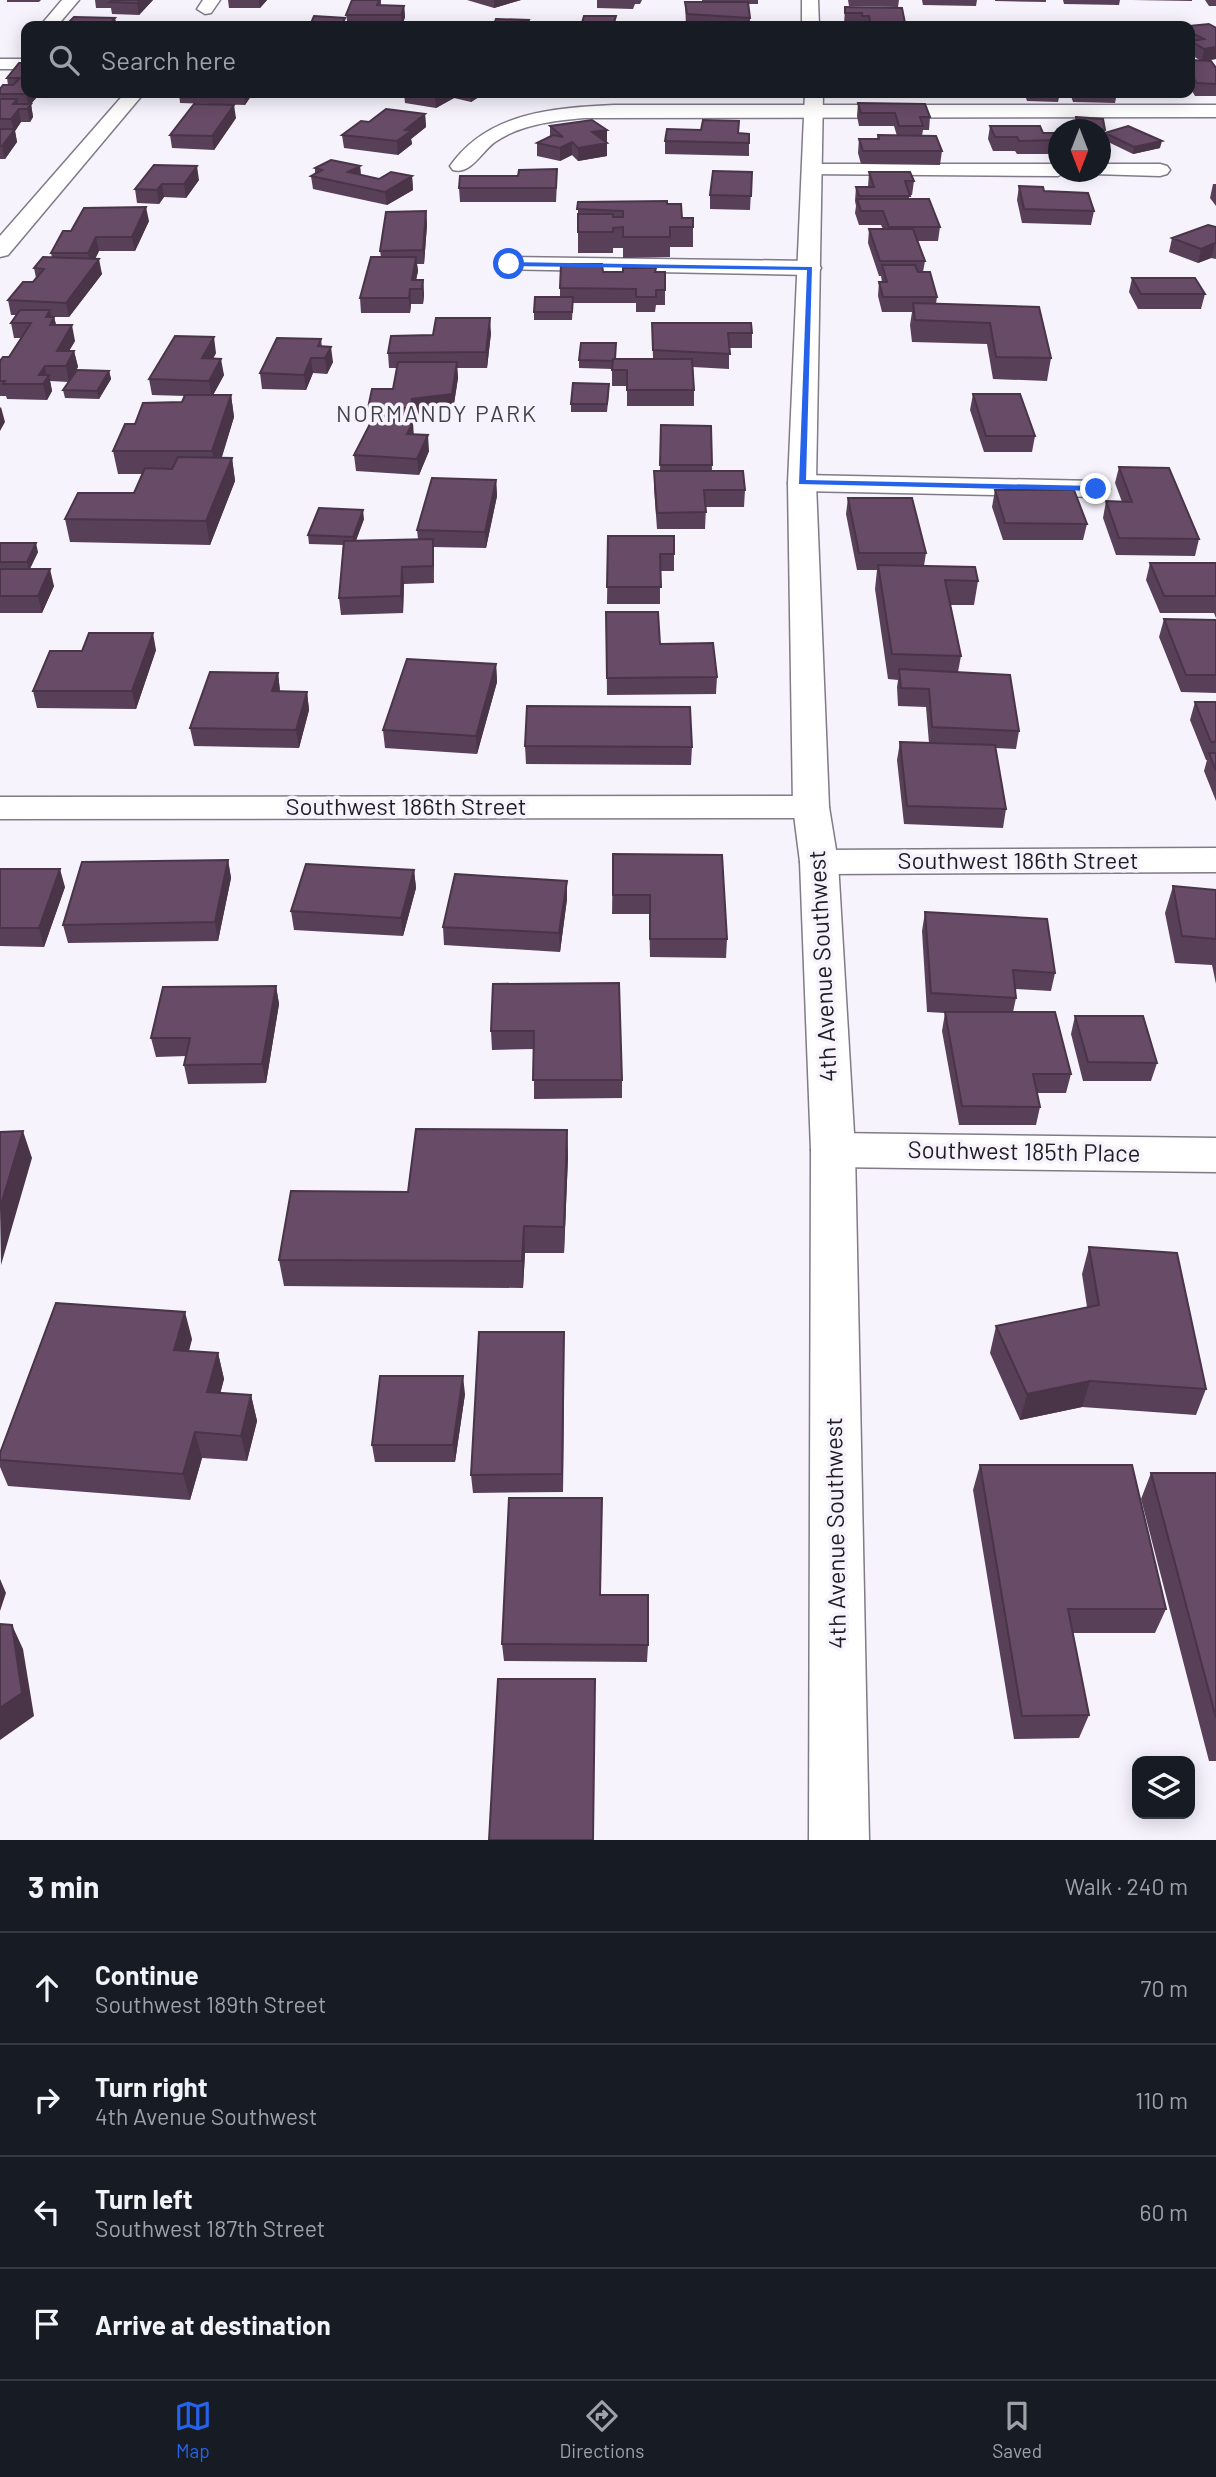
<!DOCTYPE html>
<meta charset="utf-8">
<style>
body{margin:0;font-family:Barlow,sans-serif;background:#20242c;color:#f1f3f6}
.controls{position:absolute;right:21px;bottom:21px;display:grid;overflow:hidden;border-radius:14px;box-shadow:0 4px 18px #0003}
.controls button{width:63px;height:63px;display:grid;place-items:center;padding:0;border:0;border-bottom:2px solid #363941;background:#171b24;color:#f1f3f6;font:35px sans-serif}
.compass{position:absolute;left:1048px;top:119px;width:63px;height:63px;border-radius:50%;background:#171b24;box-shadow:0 4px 18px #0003;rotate:180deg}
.stop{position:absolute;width:21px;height:21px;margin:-16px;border:5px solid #2563eb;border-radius:50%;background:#fff}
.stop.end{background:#2563eb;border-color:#fff;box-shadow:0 2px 7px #0008}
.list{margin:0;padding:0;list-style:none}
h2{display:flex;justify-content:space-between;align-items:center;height:91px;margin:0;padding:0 28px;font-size:30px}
h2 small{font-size:23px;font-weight:400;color:#9ea1a6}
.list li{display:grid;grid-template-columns:46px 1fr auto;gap:21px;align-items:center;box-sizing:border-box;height:112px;padding:0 28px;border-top:2px solid #363941}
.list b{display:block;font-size:26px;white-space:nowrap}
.list p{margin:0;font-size:23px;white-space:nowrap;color:#9ea1a6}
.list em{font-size:23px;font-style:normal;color:#9ea1a6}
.icon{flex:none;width:38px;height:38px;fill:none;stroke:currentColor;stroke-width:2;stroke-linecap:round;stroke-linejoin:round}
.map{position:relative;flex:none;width:1216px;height:1840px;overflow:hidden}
.search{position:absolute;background:#171b24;box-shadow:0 4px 18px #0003;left:21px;right:21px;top:21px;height:77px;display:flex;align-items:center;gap:18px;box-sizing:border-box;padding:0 24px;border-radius:14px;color:#9ea1a6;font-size:26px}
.sheet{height:539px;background:#171b24}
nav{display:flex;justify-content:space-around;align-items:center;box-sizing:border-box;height:98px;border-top:2px solid #363941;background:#171b24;font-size:19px;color:#9ea1a6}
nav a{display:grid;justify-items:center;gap:4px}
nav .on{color:#2563eb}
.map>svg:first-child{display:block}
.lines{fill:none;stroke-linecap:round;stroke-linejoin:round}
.street-casing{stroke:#807a89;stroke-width:3}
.secondary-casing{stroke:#807a89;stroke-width:3}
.street{fill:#fff;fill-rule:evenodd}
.secondary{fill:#fff;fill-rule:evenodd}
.wall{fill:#594059}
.shaded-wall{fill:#493448}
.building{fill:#684b67;stroke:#493448;stroke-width:2}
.route{fill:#2563eb}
.labels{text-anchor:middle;stroke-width:7;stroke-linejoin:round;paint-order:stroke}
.far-quarter-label{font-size:23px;letter-spacing:2px;fill:#45404d;stroke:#f6f3fd}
.street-label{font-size:24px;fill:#201d23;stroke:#f6f3fd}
</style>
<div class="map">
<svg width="1216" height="1840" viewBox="0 0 1216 1840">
<rect width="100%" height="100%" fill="#f6f3fd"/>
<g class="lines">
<defs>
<path id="street" d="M62 0H79L57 26H40Z
M203 0H220L211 13 205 14 197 9Z
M0 59H26V69H0Z
M125 93H144L8 255 0 257V236Z
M614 105H1216V117L584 118C553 121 521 124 495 142 481 152 471 175 453 170L450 166C488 112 553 108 614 105Z
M813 164H1058V172H1067L1058 176 806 174 803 170 806 166Z
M1100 164H1160L1167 166 1170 170 1167 174 1160 176 1093 174 1091 172H1100Z
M509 257 810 261 818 263 821 268 818 273 810 275 501 269 498 264 501 259Z
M802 475 1096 481 1106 483 1110 489 1106 495 1096 497 802 491 792 489 788 483 792 477Z
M811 796 824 799 829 807 824 815 811 818 0 819V797Z
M1216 848V872L819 874 806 870 800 862 806 854 819 850Z
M833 1133 1216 1138V1172L833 1167 817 1162 811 1150 817 1138Z"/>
<path id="secondary" d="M802 0H818L819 26H802Z
M805 93H823L816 483 829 807 838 862 855 1150 869 1840H809L811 1150 800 862 793 807 788 483Z"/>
</defs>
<!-- street casing -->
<use href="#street" class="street-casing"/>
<!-- secondary casing -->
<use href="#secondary" class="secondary-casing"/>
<!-- street -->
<use href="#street" class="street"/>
<!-- secondary -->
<use href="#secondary" class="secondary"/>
</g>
<!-- wall -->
<path class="wall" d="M7 0H41L39 2H7Z
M95 0H153L139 15 112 14 111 8H96Z
M228 0H267L260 8H229Z
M352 0H381V5L404 6 405 17 402 26H348L346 15Z
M467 0H521L494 8Z
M597 0H642L640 4H635L633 9 597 8Z
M702 0H758V4H748L750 18V26H686L685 2H702Z
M848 0H899L898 7 849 6Z
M922 0H977L976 6 923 5Z
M995 0H1046V2L995 1Z
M1063 0H1120L1119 5 1064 4Z
M1132 0H1192V1Z
M1205 0H1216V6H1209Z
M845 7 905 23V26H861V25H844Z
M314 16 345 24 344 26H312L311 23Z
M1190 26 1216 28V59L1204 61 1216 68V96H1195L1192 91H1190V60L1201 61 1190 54Z
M19 63 26 93H51L47 98H36L31 104 33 117 30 122H21L15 131 17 142 5 159H0V89L8 85 7 78Z
M179 93H253L245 105 180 103Z
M404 93H482V95L471 102 454 98 436 108 405 103Z
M577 93H606L605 96 577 95Z
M994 93H1060L1058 102 1027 101 1025 95 994 94Z
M1070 93H1117L1115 103 1073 102Z
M858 103 930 117 929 130H923L922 136 942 151 940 165 861 164 858 153 859 139H877L878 135 897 136 894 126H859L857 116Z
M425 114 426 127 411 139 412 144 398 155 344 148 342 135 369 122Z
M1076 117 1105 130 1104 137 1101 136V130H1076Z
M236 118 214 150 172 148 170 135Z
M550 126 607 130V156L578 161 572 155 560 161 537 156V143L550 136Z
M990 126 1043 133H1059V154H1017L1015 151H993L988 139Z
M1105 133 1160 148 1133 154 1104 140Z
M749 134V156L665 154V141Z
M154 165 199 180 186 198 164 197 159 204 137 203 135 189Z
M360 166 361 175 379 179 412 176 413 190 387 205 313 189 311 176 315 173V168Z
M752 172 750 210 710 209V195Z
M869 172 914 181 912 195H909V199L940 227 938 241H917L925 261 923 272 937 297 936 304 1039 307 1051 358 1047 381 993 379 987 344 912 342 910 325 912 312H882L878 296 879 282H882L881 276H879L868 243 869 229H883L881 225H859L855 213 856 206 855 201 856 187H868Z
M557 183 556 202H460L459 188Z
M1213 184H1216V206L1210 198Z
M1019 186 1044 191 1094 211 1091 225 1022 223 1017 200Z
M578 202 667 204 682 218 693 227V247H670V257L623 258V248H613V253H578Z
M426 211 427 225 424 264H417L418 271 416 280H423L424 295 423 304H411L410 313H361L360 298 381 257 380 251Z
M149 221 135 251H99L95 259 102 274 69 317H52H54L56 325 75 341 69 351H74L78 367 69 382 50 381 52 391 47 400 7 399 6 396H0V361L9 357 21 338H14L11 323 16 315H11L8 300 33 282 36 278 34 268 52 258 51 253 71 231Z
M1216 227V259L1211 258 1198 263 1169 252 1172 238Z
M603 272H655L665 290V305H656L655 312H636V303H573L572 320H534V312L560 297V288Z
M1132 278 1205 294 1201 309H1138L1129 292Z
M652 323 752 333V348H729V369L693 367 694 390V406H627V386H612V369L579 368V360L653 359Z
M491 333 487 368H457L458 378 453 410 413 415 412 422 413 434 429 451 419 475 356 471 354 455 370 423 368 408 393 389 397 368H389L388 353 433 335Z
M321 339 322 347 333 362 327 374 313 373 306 390 262 389 260 373Z
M216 353 213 359 224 375 213 395H231L234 417 222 457 232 458 235 481 210 545 70 542 65 519 134 493 143 474H118L113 451 135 424 182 402 185 396 152 395 149 379Z
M109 371 111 379 99 399 65 398 63 390Z
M609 392 607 412H571V404Z
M973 394 1035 436 1032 452H984L970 410Z
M661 425 711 426 712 471 745 490 744 507H706L705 529H657L654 488V471H660Z
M1119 467 1199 539 1195 556 1116 555 1103 518 1106 501 1122 502 1115 483Z
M496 480 497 496 486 548 433 547 434 583 404 584 403 613 341 615 339 598 343 545 309 544 308 535 364 519 356 541 418 539 417 530Z
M995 490 1087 524 1083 540H1003L992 507Z
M848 498 926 553 924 566 978 581 974 605H950L961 656 958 672 1019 731 1016 749 995 748 1006 809 1003 828 904 824 897 760 900 742 929 743 926 707 898 706 897 687 898 680 888 679 875 589 877 570H857L846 514Z
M608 536 674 554V571H660V604H607Z
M0 543 38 552 30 569 54 586 42 613H0Z
M1150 563H1216V618L1214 613H1160L1146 580Z
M606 612 717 677 716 694 607 695Z
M1164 619 1216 620V693L1181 692 1159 637Z
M156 650 136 709 37 708 33 691Z
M496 664 497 682 477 754 385 748 383 730Z
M278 673 280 692H307L309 710 299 748 194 746 190 728Z
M1195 702H1216V801L1204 771 1207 760H1206L1190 720Z
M525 746 692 747 691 765 526 764Z
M613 854 727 939 726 958 650 957 649 914H612Z
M228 860 231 878 218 941 68 943 63 925Z
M0 869 65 887 44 947 0 946Z
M414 870 416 888 403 936 294 930 291 911Z
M567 881V899L560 952 444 945 443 927Z
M1173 886 1216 890V984L1212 965 1175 963 1165 913Z
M925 912 1055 973 1051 991 1015 989 1016 998 1013 1012 1071 1074 1066 1093H1037L1040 1107 1036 1125H959L942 1031 945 1013 927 1012 922 931Z
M493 984 622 1080V1098L534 1099V1049L492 1050 491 1031Z
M276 986 279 1004 266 1083 188 1084 184 1065 186 1056 156 1057 151 1038Z
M1075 1016 1157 1063 1151 1081H1083L1071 1034Z
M567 1130 568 1157 564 1253H525L523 1288 284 1286 279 1260Z
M1089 1247 1206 1389 1196 1415 1082 1407 1020 1420 990 1353 996 1326 1087 1307 1082 1274Z
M192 1339 189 1351 218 1353 224 1379 220 1393 251 1395 257 1421 247 1461 202 1458 190 1500 8 1486 0 1467V1453Z
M564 1350 563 1492 473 1493 471 1475Z
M465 1394 455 1462H375L372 1445Z
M980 1465 1166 1609 1155 1633H1073L1089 1715 1079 1738 1014 1739 973 1490Z
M1151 1473H1216V1761H1209L1141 1499Z
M601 1595 648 1645 647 1662 504 1661 502 1644Z"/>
<!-- shaded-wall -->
<path class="shaded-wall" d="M141 0H153L139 15 137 3Z
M259 0H267L260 8Z
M494 0H521L494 8Z
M404 6 405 17 402 26 401 15Z
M115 18 117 26H108Z
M1190 34H1194L1192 42 1191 41 1190 45Z
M1216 47V59L1202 61 1204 49Z
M27 93H35L36 98 31 104 33 117 30 122 27 109 29 106 26 94Z
M244 93H253L245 105Z
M440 93H453L454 98 436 108 435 96Z
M471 93H482V95L471 102Z
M17 99 21 122 15 131 17 142 5 159 2 146 14 130 11 119 13 104Z
M234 105 236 118 214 150 212 136Z
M425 114 426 127 411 139 412 144 398 155 397 141 405 130Z
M607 130V156L578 161V148L592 132Z
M1162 141 1160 148 1133 154 1134 147Z
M572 142V155L560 161V148Z
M197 166 199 180 186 198 184 184Z
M360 166 361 179 348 172Z
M412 176 413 190 387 205 385 192Z
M162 184 164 197 159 204 157 190Z
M146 207 149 221 135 251 132 237Z
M426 211 427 225 424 264 423 250Z
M96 237 99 251 91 267 88 253Z
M1215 243 1211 258 1198 263 1201 249Z
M416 257 418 271 414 289 412 280Z
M99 259 102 274 69 317 66 303Z
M423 280 424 295 423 304 422 289Z
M410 289 411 304 410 313 409 298Z
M50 310 52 321 54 317 58 332 53 340 46 317Z
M490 318 491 333 487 368 486 352Z
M72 325 75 341 60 366 57 351Z
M214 337 216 353 204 374 202 358Z
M331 347 333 362 327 374 325 358Z
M74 351 78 367 69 382 66 366Z
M311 358 313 373 306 390 304 375Z
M221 359 224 375 212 397 209 381Z
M457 362 458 378 453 410 413 415 411 423 410 408 412 399Z
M45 366 47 378 49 375 52 391 47 400 43 384 39 375Z
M109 371 111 379 99 399 97 391Z
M231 395 234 417 216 475 212 451Z
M1 407 5 422 0 431V408Z
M413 422 414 438 407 434Z
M428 435 429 451 419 475 417 459Z
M232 458 235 481 210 545 206 521Z
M496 480 497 496 486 548 485 532Z
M363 510 364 519 354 545 353 537Z
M433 539 434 555V583L433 566Z
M36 543 38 552 29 570 27 562Z
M402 567 404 584 403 613 401 596Z
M50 569 54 586 42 613 38 596Z
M153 633 156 650 136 709 132 691Z
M496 664 497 682 477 754 476 736Z
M278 673 280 691 275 709 272 691Z
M307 692 309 710 299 748 296 730Z
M228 860 231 878 218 941 215 922Z
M60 869 65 887 44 947 39 928Z
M414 870 416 888 403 936 401 918Z
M567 881V899L560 952 559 933Z
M276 986 279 1004 266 1083 262 1064Z
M567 1130 568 1157 564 1253V1227Z
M23 1131 32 1158 1 1265 0 1208Z
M524 1226 525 1253 523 1288 522 1261Z
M185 1312 192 1339 181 1376 174 1350Z
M564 1332V1350L563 1492 562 1474Z
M218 1353 224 1379 214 1418 207 1392Z
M463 1376 465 1394 455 1462 453 1445Z
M1090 1381 1082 1407 1020 1420 1027 1394Z
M251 1395 257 1421 247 1461 241 1436Z
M195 1432 202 1458 190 1500 183 1474Z
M0 1579 6 1593 0 1611Z
M12 1625 23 1649 34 1716 0 1740V1708Z"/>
<!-- building -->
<path class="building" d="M113 0H141L137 3 110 2Z
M352 0H379L377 5 404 6 401 15H346Z
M685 2H748L750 18 687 14Z
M845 7 902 8 905 23 870 22 869 16H862V13H845Z
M314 16 345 18 342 25H326L327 23H311Z
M584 16H616L613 26H581Z
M74 17 115 18 108 26H113H65Z
M496 19 529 20 526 26H476L477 24H494Z
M1209 24 1216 28V47L1204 49 1191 41 1204 39 1194 34H1190V26H1189Z
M1190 60 1211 61 1216 68V84L1197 83 1194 79H1190Z
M19 63H26V93H27L26 94H0V89L3 85H13L20 78H7Z
M419 93H440L435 96Z
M0 99H17L13 104H31L27 109H19L11 119H0Z
M858 103 925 104 930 117H920L923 126H899L895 113H861Z
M194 104 234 105 212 136 170 135Z
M386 109 425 114 405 130 411 131 397 141 342 135 361 121 369 122Z
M1076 117 1103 119 1105 130 1078 128Z
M592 120 607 130 592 132 607 143 578 148 572 142 560 148 537 143 553 135 563 137 550 126Z
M703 120 739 121 738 133 749 134V143L665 141 667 129 701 130Z
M990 126H1040L1043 133H1059V140L1019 141 1017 137H995Z
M1128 126 1162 141 1134 147 1105 133Z
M0 129H15L2 146H0Z
M878 135 936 136 942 151H863L859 139H879Z
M331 160 360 166 348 172 379 179 391 172 412 176 385 192 311 176 322 170 315 168Z
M154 165 197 166 184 184H162L157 190 135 189Z
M557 169 556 188H459L460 176H518L519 170Z
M713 171 752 172 751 196 710 195Z
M869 172H910L914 181H905L910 196H859L856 187H874Z
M1019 186 1043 187 1044 191 1088 193 1094 211 1024 209Z
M857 199H929L940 227H889L883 211H861Z
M667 201V204H681L682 218H693V227H670V237H623V227L613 228V232H578V214H613V217H623V211L577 209 578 202Z
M146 207 132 237H96L88 253H51L63 231H71L84 208Z
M426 211 423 250 380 251 386 212Z
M1208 225 1216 227V244L1215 243 1201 249 1172 238Z
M869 229H913L925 261H880Z
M43 257 99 259 66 303 8 300 23 282H33L44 269 34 268Z
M371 257H416L412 280H423L422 289H410L409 298H360Z
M561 264H602L603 272H623V268H656L655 272H665V290H656V297H636V289L560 288Z
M882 265H915L918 272H930L937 297H883L879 282H887Z
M1132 278H1195L1205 294H1141Z
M535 297H573L572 312H534Z
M913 303 1039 307 1051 358 996 357 990 323 915 320Z
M20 310H50L46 317H54L50 325H72L57 351H74L66 366H45L39 375H49L43 384H3L5 381H0V361L3 357H9L31 323H11Z
M436 318H490L486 352 388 353 391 336 433 335Z
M652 323H751L752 333H728L730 354 653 350Z
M175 336 214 337 202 358 221 359 209 381 149 379Z
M277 338 321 339 318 346 331 347 325 358H311L304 375 260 373Z
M581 343H616L615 359H613V361L579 360Z
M613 359H692L694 390H627V370H612Z
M398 362H457L452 394 412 399 410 408H368L372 389H393Z
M77 370 109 371 97 391 63 390Z
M573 383 609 384 607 404H571Z
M973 394H1020L1035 436H986Z
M185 395H231L212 451H113L125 424H135L143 403 182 402Z
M372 420 413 422 407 434 428 435 417 459 354 455Z
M661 425 711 426 712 465H660Z
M178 457 232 458 206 521 65 519 78 493H134L145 468 172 469Z
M1119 467 1169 468 1199 539 1119 538 1106 501 1132 502Z
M654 471H743L745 490H704L706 512 657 513Z
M432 478 496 480 485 532 417 530Z
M995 490H1074L1087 524 1005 523Z
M848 498H912L926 553H859Z
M319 508 363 510 353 537 308 535Z
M608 536H674V554H660L661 587H607Z
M433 539V566L402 567 401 596 339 598 344 541Z
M0 543H36L27 562H0Z
M1150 563H1216V596H1164Z
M878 565 975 567 978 581 945 580 961 656 892 654Z
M0 569H50L38 596H0Z
M606 612H658L660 644 713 643 717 677 607 678Z
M1164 619 1216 620V675H1186Z
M89 633H153L132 691H33L50 651H82Z
M407 659 496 664 476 736 383 730Z
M899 669 1010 675 1019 731 932 727 929 689 901 688Z
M210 672 278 673 272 691 307 692 296 730 190 728Z
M1195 702H1216V742H1211Z
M527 706 690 707 692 747 525 746Z
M900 742 995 745 1006 809 907 806Z
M1209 753H1216V771Z
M613 854 722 855 727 939H650V895H613Z
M228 860 215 922 63 925 82 862Z
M306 864 414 870 401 918 291 911Z
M0 869H60L39 928H0Z
M455 874 567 881 559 933 443 927Z
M1173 886 1216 890V939L1182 936Z
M925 912 1047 919 1055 973 1013 970 1016 998 931 993Z
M619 983 622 1080H533L534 1031H491L493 984Z
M276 986 262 1064 184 1065 190 1038H151L163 987Z
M945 1012H1055L1071 1074H1033L1040 1107 962 1106Z
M1075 1016H1143L1157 1063 1088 1062Z
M416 1129 567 1130 564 1227 524 1226 522 1261 279 1260 291 1191 408 1192Z
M23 1131 0 1208V1132Z
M1089 1247 1177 1253 1206 1389 1090 1381 1027 1394 996 1326 1099 1305Z
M56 1303 185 1312 174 1350 218 1353 207 1392 251 1395 241 1436 195 1432 183 1474 0 1460V1453Z
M479 1332H564L562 1474 471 1475Z
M380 1376H463L453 1445H372Z
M980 1465H1132L1166 1609H1068L1089 1715 1022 1716Z
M1151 1473H1216V1718Z
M509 1498H602L600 1595H648V1645L502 1644Z
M0 1624 12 1625 22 1693 0 1708Z
M498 1679H595L593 1840H489Z"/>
<!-- route -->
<path class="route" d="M507 262 812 267 806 480 1096 486 1100 489 1096 491 799 484 807 270 509 266Z"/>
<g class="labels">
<!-- far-quarter labels -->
<g class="far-quarter-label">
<text x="437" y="422">NORMANDY PARK</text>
</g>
<!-- street labels -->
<g class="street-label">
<text x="406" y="815">Southwest 186th Street</text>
<text x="1018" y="869">Southwest 186th Street</text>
<text transform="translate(823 966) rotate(-93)" y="8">4th Avenue Southwest</text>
<text transform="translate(1024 1152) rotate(1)" y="8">Southwest 185th Place</text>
<text transform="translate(836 1533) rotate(-91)" y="8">4th Avenue Southwest</text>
</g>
</g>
</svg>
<div class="controls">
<button><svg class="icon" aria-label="layers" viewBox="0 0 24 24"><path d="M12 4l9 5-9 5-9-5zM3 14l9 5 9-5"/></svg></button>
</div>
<svg class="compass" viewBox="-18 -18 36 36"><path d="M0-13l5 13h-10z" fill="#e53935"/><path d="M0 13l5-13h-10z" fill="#9ea1a6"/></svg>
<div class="stop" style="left:509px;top:264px"></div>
<div class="stop end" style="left:1096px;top:489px"></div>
<div class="search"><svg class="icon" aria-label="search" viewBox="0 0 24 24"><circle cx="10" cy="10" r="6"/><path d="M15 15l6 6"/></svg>Search here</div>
</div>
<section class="sheet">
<h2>3 min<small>Walk · 240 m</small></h2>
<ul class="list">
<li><svg class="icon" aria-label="ahead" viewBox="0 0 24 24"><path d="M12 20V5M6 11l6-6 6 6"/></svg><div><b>Continue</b><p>Southwest 189th Street</p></div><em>70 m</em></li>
<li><svg class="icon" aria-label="right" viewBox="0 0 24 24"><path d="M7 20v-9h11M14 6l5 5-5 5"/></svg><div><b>Turn right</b><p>4th Avenue Southwest</p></div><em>110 m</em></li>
<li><svg class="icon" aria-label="left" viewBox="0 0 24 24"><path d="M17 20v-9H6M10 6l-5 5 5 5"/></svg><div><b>Turn left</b><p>Southwest 187th Street</p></div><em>60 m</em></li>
<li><svg class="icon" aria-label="arrive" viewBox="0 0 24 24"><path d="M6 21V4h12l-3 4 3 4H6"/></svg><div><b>Arrive at destination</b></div></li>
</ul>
</section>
<nav>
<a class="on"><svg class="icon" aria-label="map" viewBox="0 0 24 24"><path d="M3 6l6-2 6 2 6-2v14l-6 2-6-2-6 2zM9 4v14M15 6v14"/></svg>Map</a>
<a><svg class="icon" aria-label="directions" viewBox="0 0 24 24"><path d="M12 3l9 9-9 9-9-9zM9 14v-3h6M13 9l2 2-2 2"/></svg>Directions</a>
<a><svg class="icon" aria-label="saved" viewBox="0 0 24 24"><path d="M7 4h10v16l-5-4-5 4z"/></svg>Saved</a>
</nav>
